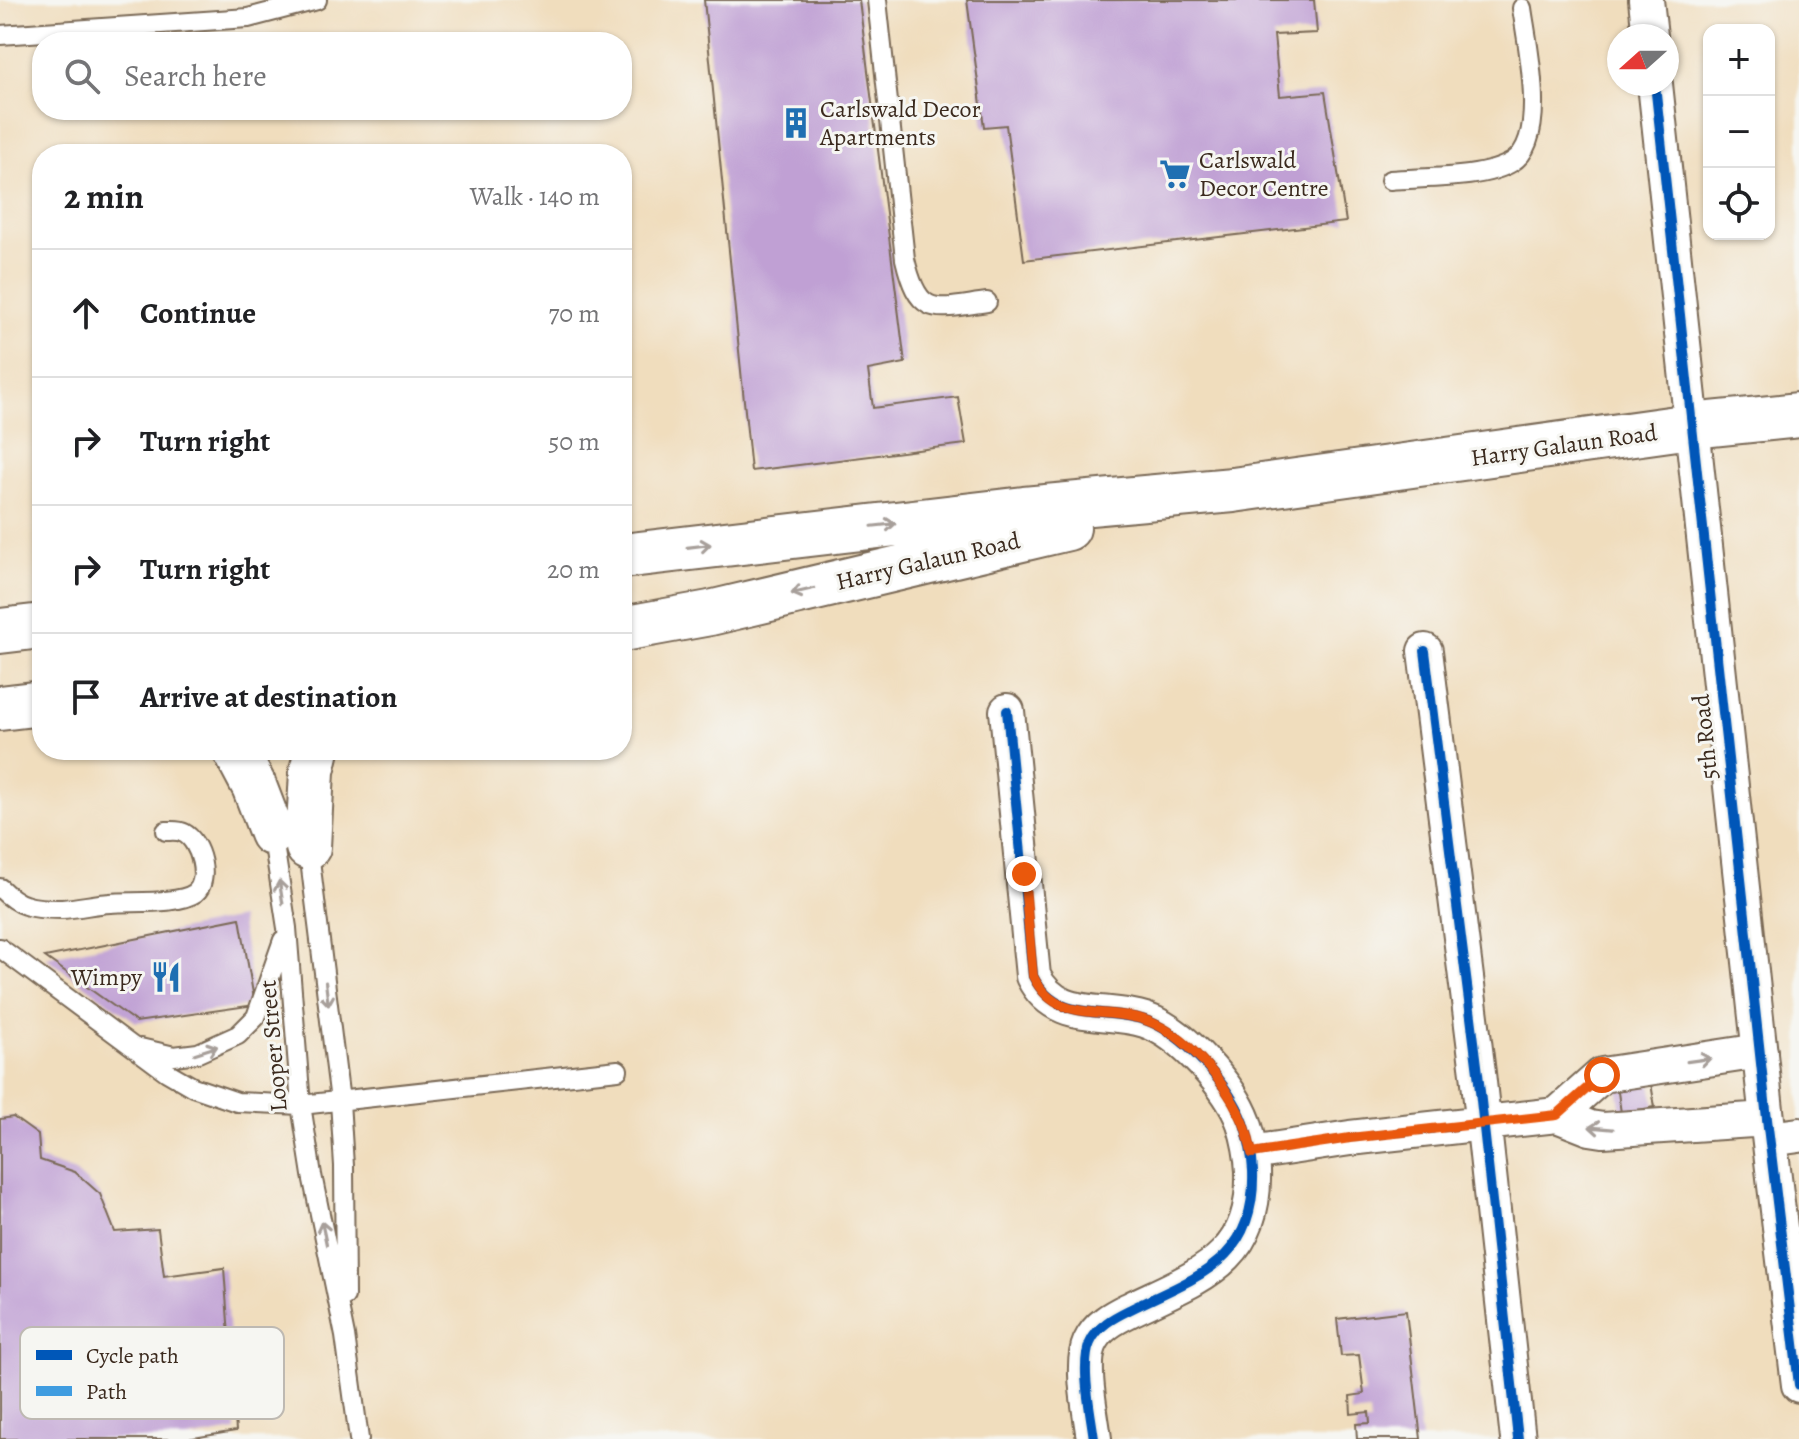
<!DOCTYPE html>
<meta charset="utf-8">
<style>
body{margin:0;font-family:Alegreya,serif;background:#f6f6f6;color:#202124}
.controls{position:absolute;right:24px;top:24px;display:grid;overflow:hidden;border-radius:16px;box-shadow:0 2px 6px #0004}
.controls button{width:72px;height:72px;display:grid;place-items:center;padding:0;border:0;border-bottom:2px solid #e0e0e0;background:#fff;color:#202124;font:40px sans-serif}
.compass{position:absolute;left:1607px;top:24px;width:72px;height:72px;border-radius:50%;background:#fff;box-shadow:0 2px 6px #0004;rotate:249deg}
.stop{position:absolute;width:24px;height:24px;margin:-18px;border:6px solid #ea580c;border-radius:50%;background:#fff}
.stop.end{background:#ea580c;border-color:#fff;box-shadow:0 2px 8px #0008}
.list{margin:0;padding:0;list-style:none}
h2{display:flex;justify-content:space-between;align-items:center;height:104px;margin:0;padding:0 32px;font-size:34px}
h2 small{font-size:26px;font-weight:400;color:#757577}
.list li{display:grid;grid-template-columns:52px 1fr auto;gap:24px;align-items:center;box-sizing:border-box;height:128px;padding:0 32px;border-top:2px solid #e0e0e0}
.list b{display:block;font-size:30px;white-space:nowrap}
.list em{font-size:26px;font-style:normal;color:#757577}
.icon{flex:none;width:44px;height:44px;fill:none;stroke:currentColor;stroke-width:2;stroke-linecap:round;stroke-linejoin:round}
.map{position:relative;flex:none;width:1799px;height:1439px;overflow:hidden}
.search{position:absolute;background:#fff;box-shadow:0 2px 6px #0004;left:32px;top:32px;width:600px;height:88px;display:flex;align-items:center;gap:20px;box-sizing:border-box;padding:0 28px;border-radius:32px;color:#757577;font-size:30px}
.panel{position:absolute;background:#fff;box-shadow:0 2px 6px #0004;left:32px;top:144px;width:600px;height:616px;border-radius:32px}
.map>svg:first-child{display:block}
.building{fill:#c0a0d4}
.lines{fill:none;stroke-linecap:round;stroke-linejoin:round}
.lane-casing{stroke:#7a6956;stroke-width:22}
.street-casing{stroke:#7a6956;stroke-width:38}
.secondary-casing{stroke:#7a6956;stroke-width:48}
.lane{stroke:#fff;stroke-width:18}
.street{stroke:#fff;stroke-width:34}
.secondary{stroke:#fff;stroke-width:44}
.quiet{stroke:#3f9ce0;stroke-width:8;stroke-dasharray:16 8;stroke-linecap:butt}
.cycleway-casing{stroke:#f6f6f2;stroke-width:15}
.cycleway{stroke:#0057b8;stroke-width:10}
.oneway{stroke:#a79f9a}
.route{stroke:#ea580c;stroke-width:10}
.labels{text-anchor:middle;stroke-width:6;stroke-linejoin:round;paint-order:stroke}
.poi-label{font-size:24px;fill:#3b2a1e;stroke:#f6f6f2;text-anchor:start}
.street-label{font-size:24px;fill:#3b2a1e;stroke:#f6f6f2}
.key{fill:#f6f6f2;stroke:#beb9b2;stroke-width:2}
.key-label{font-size:22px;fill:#3b2a1e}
</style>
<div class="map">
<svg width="1799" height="1439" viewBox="0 0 1799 1439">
<rect width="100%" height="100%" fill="#f6f6f2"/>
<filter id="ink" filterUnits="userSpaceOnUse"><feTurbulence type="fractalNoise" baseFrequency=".0125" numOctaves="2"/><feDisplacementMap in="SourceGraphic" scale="16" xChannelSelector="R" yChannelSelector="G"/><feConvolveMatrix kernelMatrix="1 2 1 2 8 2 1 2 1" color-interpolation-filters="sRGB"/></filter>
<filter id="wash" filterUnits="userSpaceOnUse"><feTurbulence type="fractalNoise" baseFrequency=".006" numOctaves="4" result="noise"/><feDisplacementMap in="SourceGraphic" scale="32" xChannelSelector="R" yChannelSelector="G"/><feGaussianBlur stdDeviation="1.8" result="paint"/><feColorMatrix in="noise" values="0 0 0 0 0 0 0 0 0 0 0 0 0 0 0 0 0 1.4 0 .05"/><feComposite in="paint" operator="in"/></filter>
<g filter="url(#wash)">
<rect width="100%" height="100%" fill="#f0ddbd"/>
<g id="blocks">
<!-- building -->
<path class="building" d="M704 0H859L905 363 868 370 873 408 958 397 966 444 751 471Z
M967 0H1314L1317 33 1274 35 1280 96 1325 92 1346 222 1024 260 1006 125 984 127Z
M240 918 255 1005 136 1022 45 957Z
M1649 1072 1655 1107 1621 1113 1616 1078Z
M13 1117 38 1135 40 1160 75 1172 100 1194 115 1232 158 1229 164 1276 224 1268 236 1431 187 1439H0V1119Z
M1406 1311 1421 1439H1357L1356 1424 1370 1423 1369 1412 1351 1414 1350 1396 1364 1394 1359 1355 1341 1356 1337 1319Z"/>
</g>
</g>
<g filter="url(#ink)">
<use href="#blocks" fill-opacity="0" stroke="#7a6956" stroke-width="2"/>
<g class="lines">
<defs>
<path id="lane" d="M877 0 905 259C919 319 935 309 987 302
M0 35 248 18 317 0
M1390 180C1424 177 1483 180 1512 162 1549 140 1527 44 1522 8
M272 832 287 928 301 1105 312 1175 345 1336 359 1439
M308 844 340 1101 344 1166 345 1296
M0 888C7 895 15 902 25 905 36 909 50 909 62 909 78 908 94 904 110 903 132 901 178 905 195 893 211 880 200 841 184 833 179 830 172 831 166 831
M0 948 167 1072 193 1087 237 1102 301 1105 618 1070
M140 1048 174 1056 198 1053 238 1035 256 1017 283 940"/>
<path id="street" d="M1646 0 1650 36
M1655 84 1767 1119 1799 1385
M1425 651 1478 1073 1518 1439
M1007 711 1033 976C1056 1023 1103 1007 1145 1020 1182 1032 1231 1087 1244 1123 1249 1139 1252 1154 1253 1171 1256 1260 1199 1276 1131 1309 1115 1317 1098 1325 1090 1343 1080 1365 1091 1414 1094 1439
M1557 1115 1602 1075 1760 1051
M1770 1139 1799 1135
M1252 1153 1350 1138 1557 1115 1590 1128 1603 1130 1767 1119"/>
<path id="secondary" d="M622 556 1024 509 1233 490 1691 426 1799 415
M622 629 710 613 1068 528
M0 631 42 626
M0 708 42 703
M235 750 254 786 272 833
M308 847 312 771 317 750"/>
</defs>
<!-- lane casing -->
<use href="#lane" class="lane-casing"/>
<!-- street casing -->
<use href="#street" class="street-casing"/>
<!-- secondary casing -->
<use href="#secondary" class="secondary-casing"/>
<!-- lane -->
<use href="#lane" class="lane"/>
<!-- street -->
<use href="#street" class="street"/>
<!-- secondary -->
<use href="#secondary" class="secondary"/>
<!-- quiet -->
<path class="quiet" d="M1252 1153 1350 1138 1484 1124"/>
<defs>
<path id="cycleway" d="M1655 84 1767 1119 1799 1385
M1425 651 1478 1073 1518 1439
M1007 711 1033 976C1056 1023 1103 1007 1145 1020 1182 1032 1231 1087 1244 1123 1249 1139 1252 1154 1253 1171 1256 1260 1199 1276 1131 1309 1115 1317 1098 1325 1090 1343 1080 1365 1091 1414 1094 1439"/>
</defs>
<!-- cycleway casing -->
<use href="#cycleway" class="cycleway-casing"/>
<!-- cycleway -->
<use href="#cycleway" class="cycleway"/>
</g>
<!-- one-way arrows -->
<defs><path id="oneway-shaft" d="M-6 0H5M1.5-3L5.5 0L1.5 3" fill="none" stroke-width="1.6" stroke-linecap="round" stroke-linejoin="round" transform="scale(2)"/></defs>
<g class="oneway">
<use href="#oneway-shaft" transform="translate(884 525) rotate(-6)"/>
<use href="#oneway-shaft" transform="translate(699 546) rotate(-7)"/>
<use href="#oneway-shaft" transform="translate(803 591) rotate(167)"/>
<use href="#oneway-shaft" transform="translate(281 892) rotate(-99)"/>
<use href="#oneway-shaft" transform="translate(327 994) rotate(83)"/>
<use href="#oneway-shaft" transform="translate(206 1050) rotate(-18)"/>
<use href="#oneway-shaft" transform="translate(1699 1060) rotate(-8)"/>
<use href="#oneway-shaft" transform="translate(1601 1128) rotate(-175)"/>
<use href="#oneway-shaft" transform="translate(324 1233) rotate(-102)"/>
</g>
</g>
<g class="lines" filter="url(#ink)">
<!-- route -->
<path class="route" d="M1024 874 1033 976C1057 1026 1105 1005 1148 1021 1188 1036 1223 1080 1241 1117 1247 1128 1249 1141 1252 1153L1350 1138 1557 1115 1602 1075"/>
</g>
<!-- icons -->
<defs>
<symbol id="building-bare" viewBox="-9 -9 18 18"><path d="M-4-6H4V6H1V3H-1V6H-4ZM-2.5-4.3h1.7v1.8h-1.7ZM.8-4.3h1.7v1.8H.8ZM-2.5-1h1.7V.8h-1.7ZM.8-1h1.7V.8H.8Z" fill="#1f6fb2" stroke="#f6f6f2" stroke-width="2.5" paint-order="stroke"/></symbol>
<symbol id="supermarket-bare" viewBox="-9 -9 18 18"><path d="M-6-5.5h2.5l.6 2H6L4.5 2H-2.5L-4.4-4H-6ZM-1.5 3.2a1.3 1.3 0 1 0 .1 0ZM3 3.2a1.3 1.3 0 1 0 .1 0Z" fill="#1f6fb2" stroke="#f6f6f2" stroke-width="2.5" paint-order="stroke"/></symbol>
<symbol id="restaurant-bare" viewBox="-9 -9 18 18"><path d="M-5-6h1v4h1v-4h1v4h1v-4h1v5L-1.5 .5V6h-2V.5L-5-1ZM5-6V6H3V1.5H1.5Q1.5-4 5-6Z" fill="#1f6fb2" stroke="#f6f6f2" stroke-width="2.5" paint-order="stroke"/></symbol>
</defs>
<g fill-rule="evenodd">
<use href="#building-bare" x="774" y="101" width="44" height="44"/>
<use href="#supermarket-bare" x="1153" y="152" width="44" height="44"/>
<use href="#restaurant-bare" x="144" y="955" width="44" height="44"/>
</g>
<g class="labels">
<!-- poi labels -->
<g class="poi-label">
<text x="820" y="117">Carlswald Decor<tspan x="820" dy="28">Apartments</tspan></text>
<text x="1199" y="168">Carlswald<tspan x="1199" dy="28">Decor Centre</tspan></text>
<text x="142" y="985" text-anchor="end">Wimpy</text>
</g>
<!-- street labels -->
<g class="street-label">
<text transform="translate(1564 445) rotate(-8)" y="8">Harry Galaun Road</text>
<text transform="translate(928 561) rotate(-13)" y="8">Harry Galaun Road</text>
<text transform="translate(1705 737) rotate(-96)" y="8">5th Road</text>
<text transform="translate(273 1046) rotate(-95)" y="8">Looper Street</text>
</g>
</g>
<!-- legend -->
<rect x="20" y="1327" width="264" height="92" rx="12" class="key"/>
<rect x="36" y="1350" width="36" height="10" fill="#0057b8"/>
<rect x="36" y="1386" width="36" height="10" fill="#3f9ce0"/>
<g class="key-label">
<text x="86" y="1363">Cycle path</text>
<text x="86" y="1399">Path</text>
</g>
</svg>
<div class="controls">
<button>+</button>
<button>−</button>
<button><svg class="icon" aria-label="locate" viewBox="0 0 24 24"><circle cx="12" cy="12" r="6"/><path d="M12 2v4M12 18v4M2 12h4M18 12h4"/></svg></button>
</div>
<svg class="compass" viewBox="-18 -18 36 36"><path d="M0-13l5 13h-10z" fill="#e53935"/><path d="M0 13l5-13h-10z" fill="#757577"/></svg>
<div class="stop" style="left:1602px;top:1075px"></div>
<div class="stop end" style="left:1024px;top:874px"></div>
<div class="search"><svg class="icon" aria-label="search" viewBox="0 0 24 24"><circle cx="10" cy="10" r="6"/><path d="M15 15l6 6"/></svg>Search here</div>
<section class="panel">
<h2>2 min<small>Walk · 140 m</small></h2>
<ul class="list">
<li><svg class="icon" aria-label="ahead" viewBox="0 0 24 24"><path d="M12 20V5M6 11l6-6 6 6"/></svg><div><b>Continue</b></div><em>70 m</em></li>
<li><svg class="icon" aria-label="right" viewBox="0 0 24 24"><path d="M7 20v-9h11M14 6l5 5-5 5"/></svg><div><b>Turn right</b></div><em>50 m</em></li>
<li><svg class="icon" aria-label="right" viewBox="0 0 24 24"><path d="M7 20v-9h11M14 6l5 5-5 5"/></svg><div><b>Turn right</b></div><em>20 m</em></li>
<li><svg class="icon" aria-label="arrive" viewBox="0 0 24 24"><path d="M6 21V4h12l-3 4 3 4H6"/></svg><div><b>Arrive at destination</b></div></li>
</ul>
</section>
</div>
